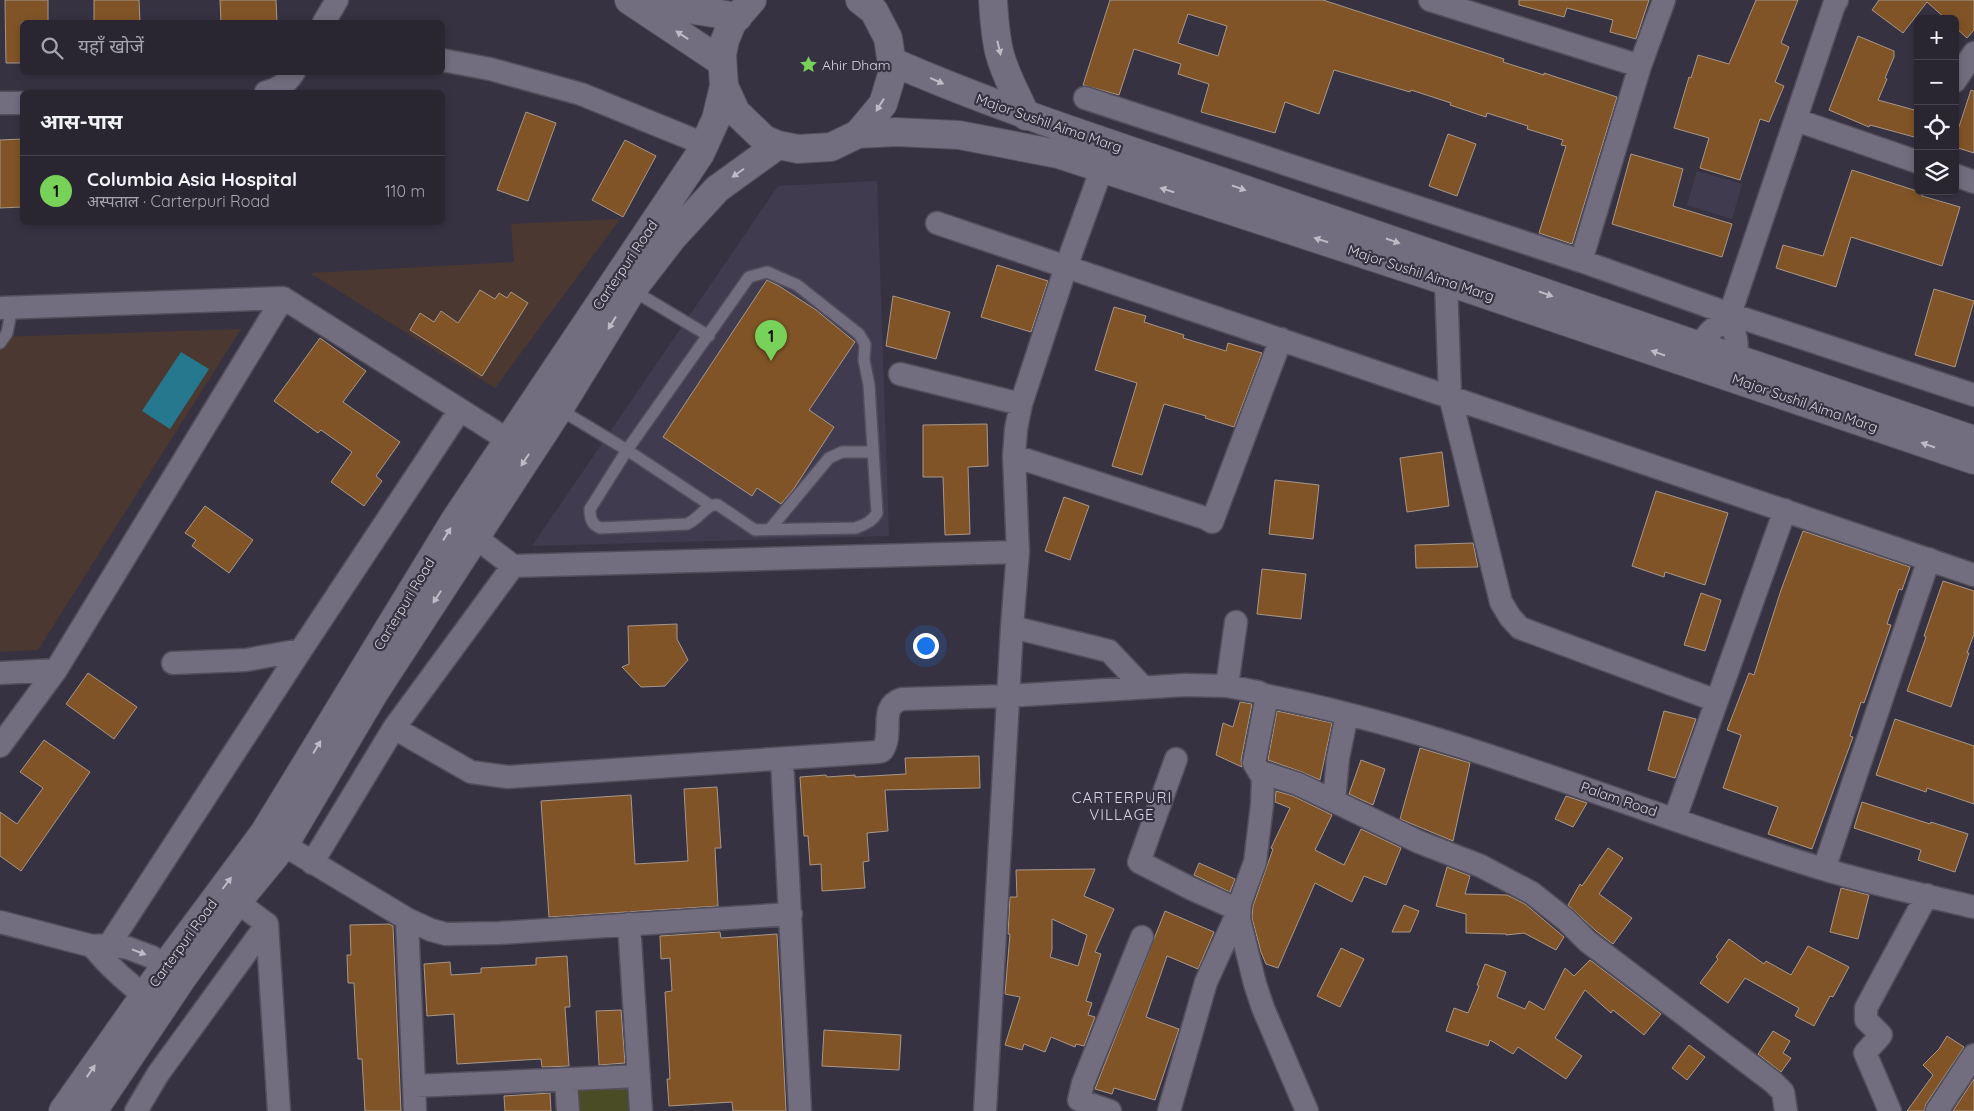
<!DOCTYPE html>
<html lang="hi">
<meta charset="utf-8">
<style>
body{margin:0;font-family:Quicksand,"Noto Sans Devanagari",sans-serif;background:#312e3a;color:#f1f3f6}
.controls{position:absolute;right:15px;top:15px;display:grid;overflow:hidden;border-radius:8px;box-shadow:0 2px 8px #0003}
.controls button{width:45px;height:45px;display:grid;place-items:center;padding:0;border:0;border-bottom:1px solid #45434d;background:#292632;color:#f1f3f6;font:25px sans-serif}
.you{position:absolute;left:925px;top:645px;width:18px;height:18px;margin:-12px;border:4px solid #fff;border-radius:50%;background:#1a73e8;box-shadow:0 0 0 8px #1a73e833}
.badge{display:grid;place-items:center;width:32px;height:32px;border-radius:50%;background:#78d158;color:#111;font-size:16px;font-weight:700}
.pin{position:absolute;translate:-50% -41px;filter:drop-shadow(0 1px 2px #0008)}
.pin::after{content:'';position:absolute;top:26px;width:18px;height:15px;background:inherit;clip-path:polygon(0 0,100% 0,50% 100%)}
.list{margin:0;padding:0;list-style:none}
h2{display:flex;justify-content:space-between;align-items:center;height:65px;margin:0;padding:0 20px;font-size:21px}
h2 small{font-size:16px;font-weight:400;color:#a5a5ac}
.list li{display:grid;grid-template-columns:32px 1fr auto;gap:15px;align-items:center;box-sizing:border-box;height:70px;padding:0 20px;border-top:1px solid #45434d}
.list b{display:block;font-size:19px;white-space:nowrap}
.list p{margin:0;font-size:16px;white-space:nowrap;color:#a5a5ac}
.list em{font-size:16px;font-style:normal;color:#a5a5ac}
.icon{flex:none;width:28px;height:28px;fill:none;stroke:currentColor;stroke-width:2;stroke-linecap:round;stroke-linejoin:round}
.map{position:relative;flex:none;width:1974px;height:1111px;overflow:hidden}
.search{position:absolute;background:#292632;box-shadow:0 2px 8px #0003;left:20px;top:20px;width:425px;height:55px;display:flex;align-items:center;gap:12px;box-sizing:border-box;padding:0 18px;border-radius:8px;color:#a5a5ac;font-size:19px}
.panel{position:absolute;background:#292632;box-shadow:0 2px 8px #0003;left:20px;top:90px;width:425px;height:135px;border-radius:8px}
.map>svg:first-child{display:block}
.built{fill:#413b50}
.education{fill:#4b3830}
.green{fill:#4a4c26}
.water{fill:#26788f}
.building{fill:#805427;stroke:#a79789;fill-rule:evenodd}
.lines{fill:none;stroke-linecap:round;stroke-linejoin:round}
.lane-casing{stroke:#524e5b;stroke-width:14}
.street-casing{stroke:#524e5b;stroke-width:25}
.secondary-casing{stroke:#524e5b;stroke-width:30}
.lane{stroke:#726d7f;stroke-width:11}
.street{stroke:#726d7f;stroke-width:22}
.secondary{stroke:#726d7f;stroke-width:28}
.oneway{fill:#bebac6}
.labels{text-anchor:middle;stroke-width:4.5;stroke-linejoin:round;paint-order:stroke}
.poi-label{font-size:14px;fill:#d7d4de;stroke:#373242;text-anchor:start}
.street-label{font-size:14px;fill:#d7d4de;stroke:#373242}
.neighbourhood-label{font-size:15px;letter-spacing:1px;fill:#d6d1e5;stroke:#373242}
</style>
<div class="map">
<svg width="1974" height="1111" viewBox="0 0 1974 1111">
<rect width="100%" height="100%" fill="#373242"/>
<!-- built -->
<path class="built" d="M1697 171 1742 184 1732 219 1687 205Z
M877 181 889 536 532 546 778 186Z"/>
<!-- education -->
<path class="education" d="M620 219 495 388 310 273 514 262 511 224Z
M241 329 38 650 0 652V337Z"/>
<!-- green -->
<path class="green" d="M630 1086 632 1111H578L577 1089Z"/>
<!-- water -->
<path class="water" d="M181 352 209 369 170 429 142 411Z"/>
<!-- building -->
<path class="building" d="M5 0H48V22H22V63H6Z
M94 0H139L140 22H94Z
M220 0H276L277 22H221Z
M1110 0H1323L1504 59 1503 62 1544 75V73L1617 97 1572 244 1539 233 1566 146 1561 145 1563 140 1527 129 1528 126 1487 113 1486 117 1450 105 1451 103 1411 90 1410 92 1334 70 1319 114 1285 102 1275 133 1201 112 1209 84 1178 74 1181 64 1134 49 1119 95 1083 85ZM1188 14 1227 26 1218 56 1178 43Z
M1519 0H1649L1636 39 1610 32 1613 20 1567 8 1564 17 1519 5Z
M1756 0H1798L1781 43 1789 47 1775 82 1784 86 1769 122 1760 119 1740 180 1700 168 1709 138 1674 128 1689 77 1691 78 1698 55 1729 64Z
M1879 0H1974V30L1967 38 1955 27V19H1946L1927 2 1903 33 1872 10Z
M1858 36 1894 51V57L1885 78 1887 79 1878 100 1918 111V138L1870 125 1869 127 1829 110Z
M1971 90 1974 91V153L1955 147V139Z
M526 112 556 123 528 201 497 190Z
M1448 134 1476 144 1457 196 1429 186Z
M22 139V207L0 208V140Z
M625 140 656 156 623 217 592 200Z
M1631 154 1683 169 1673 206 1732 224 1722 257 1612 224Z
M1852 170 1923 193 1922 196 1960 207 1942 266 1851 237 1836 287 1776 268 1783 245 1823 256Z
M997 265 1048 281 1031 332 981 317Z
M767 280 779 286 816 310 855 342 809 410 834 427 793 490 781 504 757 488 752 496 663 437Z
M1934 289 1974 301 1955 367 1915 355Z
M480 290 495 299 499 293 507 298 511 292 528 303 482 376 410 330 420 313 434 322 441 311 458 323Z
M893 296 950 312 936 359 886 346Z
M1114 307 1146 316 1144 322 1184 335 1183 338 1226 351 1228 343 1262 353 1234 427 1205 418 1206 416 1164 404 1142 475 1112 466 1137 383 1095 370Z
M320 338 366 371 343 402 400 442 376 476 382 481 364 506 331 482 352 452 321 430 318 433 274 401Z
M987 424 988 466 968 467 970 534 945 535 943 477H923V425Z
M1442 452 1449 506 1407 512 1400 458Z
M1275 480 1319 485 1313 539 1269 534Z
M1656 491 1728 513 1705 585 1665 572 1664 577 1632 566Z
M1064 497 1089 506 1070 560 1045 551Z
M205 506 253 540 229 573 192 546 196 540 185 533Z
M1803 531 1910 567 1902 590 1899 589 1887 624 1891 625 1864 703 1861 702 1850 736 1853 737 1812 849 1768 834 1778 807 1723 788 1741 735 1727 730 1749 673 1754 675 1781 590Z
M1473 543 1478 567 1416 568 1415 545Z
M1262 569 1306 574 1301 619 1257 614Z
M1943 581 1974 591V634L1967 653H1969L1951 707 1907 691 1926 637 1924 636Z
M1701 593 1721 600 1705 651 1684 645Z
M677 624V639L688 660 665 686 641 687 622 667 629 664 628 626Z
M88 673 137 707 114 739 66 704Z
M1240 702 1252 704 1241 760 1242 767 1216 755 1223 723 1233 727Z
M1277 711 1332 723 1320 780 1302 772 1268 760Z
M1664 711 1696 719 1675 778 1648 770Z
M1895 719 1974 746V804L1927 788 1926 792 1876 775Z
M44 740 90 772 21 871 0 856V812L17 824 43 788 20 772Z
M1420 748 1470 763 1453 841 1400 819Z
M979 756 980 788 885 790 888 831 867 833 869 861 863 862 865 888 822 891 821 864 810 865 808 836H804L800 777 826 775 827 777 855 775V777L906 774 905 758Z
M1361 760 1385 769 1373 805 1349 794Z
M717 787 721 848H715L718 906 549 917 541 801 631 795 635 864 688 861 684 789Z
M1276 791 1293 796 1332 815 1315 850 1344 865 1361 829 1401 848 1386 885 1364 876 1352 902 1315 883 1278 968 1266 964 1261 952 1252 918 1253 906 1273 849 1271 848 1290 808 1275 802Z
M1566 796 1587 803 1573 827 1555 819Z
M1862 802 1930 824 1931 822 1968 834 1955 872 1918 860 1921 850 1854 828Z
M1608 848 1623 858 1599 894 1632 918 1613 944 1596 931 1568 905 1580 884 1582 886Z
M1199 863 1235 879 1230 892 1194 875Z
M1447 867 1470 876 1465 894 1507 895 1525 904 1564 937 1556 950 1524 933 1506 935V934L1466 933V914L1436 906Z
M1095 869 1084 896 1114 909 1095 952 1101 954 1086 1001 1092 1003 1088 1015 1095 1017 1084 1046 1076 1044 1075 1047 1051 1037 1045 1052 1024 1044 1022 1050 1005 1045 1020 997 1005 994 1010 934H1008L1010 897H1017L1016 870ZM1052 919 1087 935 1078 966 1050 957 1052 950Z
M1841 888 1869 895 1858 939 1830 932Z
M1404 905 1419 911 1410 932H1392Z
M1165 911 1214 932 1198 969 1167 956 1146 1017 1179 1029 1155 1100 1114 1088 1112 1094 1095 1089Z
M389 924 393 926 401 1111H365L362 1059H358L354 983H348L347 955H351L350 925Z
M720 932 721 938 777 934 786 1111H733L732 1102 669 1106 667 1079H670L665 992 672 991 670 958 661 959 660 936Z
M1729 939 1764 964 1766 961 1791 975 1808 946 1849 967 1833 997 1830 996 1814 1026 1795 1016 1799 1008 1745 978 1728 1003 1700 983 1718 959 1716 957Z
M1341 948 1364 959 1340 1007 1317 996Z
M567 956 570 1007H565L569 1066 542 1067 541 1059 457 1064 454 1014 427 1016 424 964 450 962 451 975 481 973V968L536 965V958Z
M1590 960 1661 1014 1644 1035 1613 1010 1611 1013 1585 990 1555 1038 1582 1056 1566 1079 1518 1047 1513 1054 1490 1040 1488 1046 1446 1031 1454 1008 1468 1013 1479 986 1477 985 1485 964 1506 972 1497 997 1525 1009 1529 1001 1544 1010 1565 968 1574 976Z
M621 1010 625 1063 599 1065 596 1011Z
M824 1030 901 1035 899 1070 822 1066Z
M1773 1031 1790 1041 1783 1053 1791 1058 1781 1072 1758 1054Z
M1947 1036 1964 1047 1926 1104 1924 1111H1907L1933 1075 1923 1065 1939 1049Z
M1689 1045 1705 1057 1687 1080 1672 1068Z
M1974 1079V1111H1953Z
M550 1093 551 1111H505L504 1096Z"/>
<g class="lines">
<defs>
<path id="lane" d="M632 290 709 336
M0 343 7 333 12 308
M559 409 627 450 590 509C590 518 591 524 600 528L687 524C700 519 706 503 718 505L755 530 856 528C865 524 872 522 877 513L869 385 864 360 865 344 859 334 797 285 767 272 749 277 627 450 710 505
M770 529 829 458 842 452H873"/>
<path id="street" d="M1430 0 1640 66
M324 22 337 0
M442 60 490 69 581 94 704 144
M1955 81 1974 53
M266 92C278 90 287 83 294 72
M1085 98 1581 261 1730 314 1974 395
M0 103H22
M1796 120 1918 162
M1955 175 1974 182
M937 223 1974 575
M1581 261 1640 66 1664 0
M1446 281 1450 396 1501 602 1510 617 1520 628 1717 701
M0 308 283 298 508 440
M1728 320C1741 340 1737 351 1731 373
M1695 361C1703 340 1706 330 1728 320L1730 314 1834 5 1837 0
M900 374 1021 404
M1014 456 1205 518 1212 522 1281 339
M475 537 513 566 1018 552
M1012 627 1109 651 1143 687
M173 663 246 660 301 650
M0 673 56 670
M1227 686 1236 622
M1264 695C1456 732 1636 812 1823 869 1873 884 1924 895 1974 907
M394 728 471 772 508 777 878 752 882 751C895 733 877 707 902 699L1008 696 1185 685 1227 686 1258 692 1264 695 1266 701 1254 763 1263 778 1262 805 1255 862 1240 903 1239 919 1255 984 1263 1008 1307 1111
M0 746 56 670 283 298
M782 759 800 1111
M1261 772 1298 784 1419 842 1481 866 1532 893 1566 920 1587 941 1773 1082 1783 1092 1786 1111
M1334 801 1338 758 1347 714
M1675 818 1785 510
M284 845 407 919 431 930 446 934 499 933 791 914
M312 863 394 728 513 566
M1824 869 1929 559
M237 902 267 924
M407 919 415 1111
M0 922 92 946 109 945 128 948 152 957 179 974
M267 924 279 1111
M629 924 641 1111
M109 945 301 650 460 410
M92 946C111 969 133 988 157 1005
M566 1080 568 1111
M414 1086 639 1076
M136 1111 158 1074 267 924
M985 1111 1012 627 1018 552 1014 456 1016 429 1021 404 1066 267 1102 168
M1110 1111 1079 1100 1083 1083 1142 937
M1169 1111 1206 982 1239 910 1192 889 1139 862 1176 759
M1890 1111 1865 1053 1881 1035 1866 1020V1008L1927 895
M1937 1111 1974 1055"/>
<path id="secondary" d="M629 0 722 62
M752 0 732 23 725 40 722 55 724 86 736 112 764 139 778 145 798 149 831 147 858 134 883 104 893 71 888 38 874 11 860 0
M993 0C994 17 995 34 999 51 1004 73 1017 95 1026 116
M638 1 738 17
M893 62C1014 115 1141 153 1266 197 1502 279 1738 359 1974 440
M858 134 896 132 959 135 1058 154 1446 281 1974 460
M63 1111 166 965 264 833 455 520 700 154 716 119 724 86
M93 1111 183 977 237 902 284 845 374 693 559 409 632 290 673 237 717 189 778 145"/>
</defs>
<!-- lane casing -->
<use href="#lane" class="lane-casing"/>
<!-- street casing -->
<use href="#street" class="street-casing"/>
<!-- secondary casing -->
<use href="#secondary" class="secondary-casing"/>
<!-- lane -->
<use href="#lane" class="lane"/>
<!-- street -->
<use href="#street" class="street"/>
<!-- secondary -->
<use href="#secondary" class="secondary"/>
</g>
<!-- one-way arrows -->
<defs><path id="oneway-solid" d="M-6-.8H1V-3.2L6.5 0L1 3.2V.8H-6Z" transform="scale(1.25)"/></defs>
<g class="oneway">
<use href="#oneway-solid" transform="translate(682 35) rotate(-147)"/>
<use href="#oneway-solid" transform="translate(999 48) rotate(77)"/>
<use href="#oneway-solid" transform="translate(937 81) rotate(24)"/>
<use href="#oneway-solid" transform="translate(880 105) rotate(122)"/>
<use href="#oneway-solid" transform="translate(738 173) rotate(145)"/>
<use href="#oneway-solid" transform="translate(1239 188) rotate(19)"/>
<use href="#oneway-solid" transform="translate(1167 190) rotate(-162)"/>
<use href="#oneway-solid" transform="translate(1321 240) rotate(-162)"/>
<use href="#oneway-solid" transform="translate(1393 241) rotate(19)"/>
<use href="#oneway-solid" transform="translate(1546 294) rotate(19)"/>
<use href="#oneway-solid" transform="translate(612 323) rotate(122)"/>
<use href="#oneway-solid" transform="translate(1658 353) rotate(-161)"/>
<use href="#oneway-solid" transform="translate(1928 445) rotate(-161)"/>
<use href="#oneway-solid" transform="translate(525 460) rotate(123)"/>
<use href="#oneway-solid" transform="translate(447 534) rotate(-59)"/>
<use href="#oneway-solid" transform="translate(437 597) rotate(123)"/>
<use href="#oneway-solid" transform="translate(317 747) rotate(-59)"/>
<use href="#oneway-solid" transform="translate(227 883) rotate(-53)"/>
<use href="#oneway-solid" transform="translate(139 952) rotate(21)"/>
<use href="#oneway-solid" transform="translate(91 1071) rotate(-55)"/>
</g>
<!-- icons -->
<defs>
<symbol id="sight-bare" viewBox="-9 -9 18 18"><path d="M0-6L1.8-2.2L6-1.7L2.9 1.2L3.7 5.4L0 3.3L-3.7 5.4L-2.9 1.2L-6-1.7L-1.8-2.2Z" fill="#78d158" stroke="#373242" stroke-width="2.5" paint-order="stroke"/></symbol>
</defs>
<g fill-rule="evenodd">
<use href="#sight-bare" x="796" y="52" width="25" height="25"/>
</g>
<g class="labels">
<!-- poi labels -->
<g class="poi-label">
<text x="822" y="70">Ahir Dham</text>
</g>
<!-- street labels -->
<g class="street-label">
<text transform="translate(1049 123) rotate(19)" y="5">Major Sushil Aima Marg</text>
<text transform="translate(625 265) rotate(-56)" y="5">Carterpuri Road</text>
<text transform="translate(1421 273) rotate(18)" y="5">Major Sushil Aima Marg</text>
<text transform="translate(1805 403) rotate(19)" y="5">Major Sushil Aima Marg</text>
<text transform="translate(404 604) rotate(-59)" y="5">Carterpuri Road</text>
<text transform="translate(1619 799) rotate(19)" y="5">Palam Road</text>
<text transform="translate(183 943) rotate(-54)" y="5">Carterpuri Road</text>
</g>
<!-- neighbourhood labels -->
<g class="neighbourhood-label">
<text x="1122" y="803">CARTERPURI<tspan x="1122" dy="17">VILLAGE</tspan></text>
</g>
</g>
</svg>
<div class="controls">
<button>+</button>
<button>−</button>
<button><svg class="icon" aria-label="locate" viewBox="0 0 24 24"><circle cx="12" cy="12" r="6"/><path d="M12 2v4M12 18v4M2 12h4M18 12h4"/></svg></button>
<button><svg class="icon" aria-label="layers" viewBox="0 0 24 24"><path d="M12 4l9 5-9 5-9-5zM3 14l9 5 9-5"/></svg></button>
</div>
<div class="you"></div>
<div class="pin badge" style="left:771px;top:361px">1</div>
<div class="search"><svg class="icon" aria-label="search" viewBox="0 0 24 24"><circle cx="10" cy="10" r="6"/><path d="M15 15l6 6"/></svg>यहाँ खोजें</div>
<section class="panel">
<h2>आस-पास<small></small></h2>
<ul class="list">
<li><span class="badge">1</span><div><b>Columbia Asia Hospital</b><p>अस्पताल · Carterpuri Road</p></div><em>110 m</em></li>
</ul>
</section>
</div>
